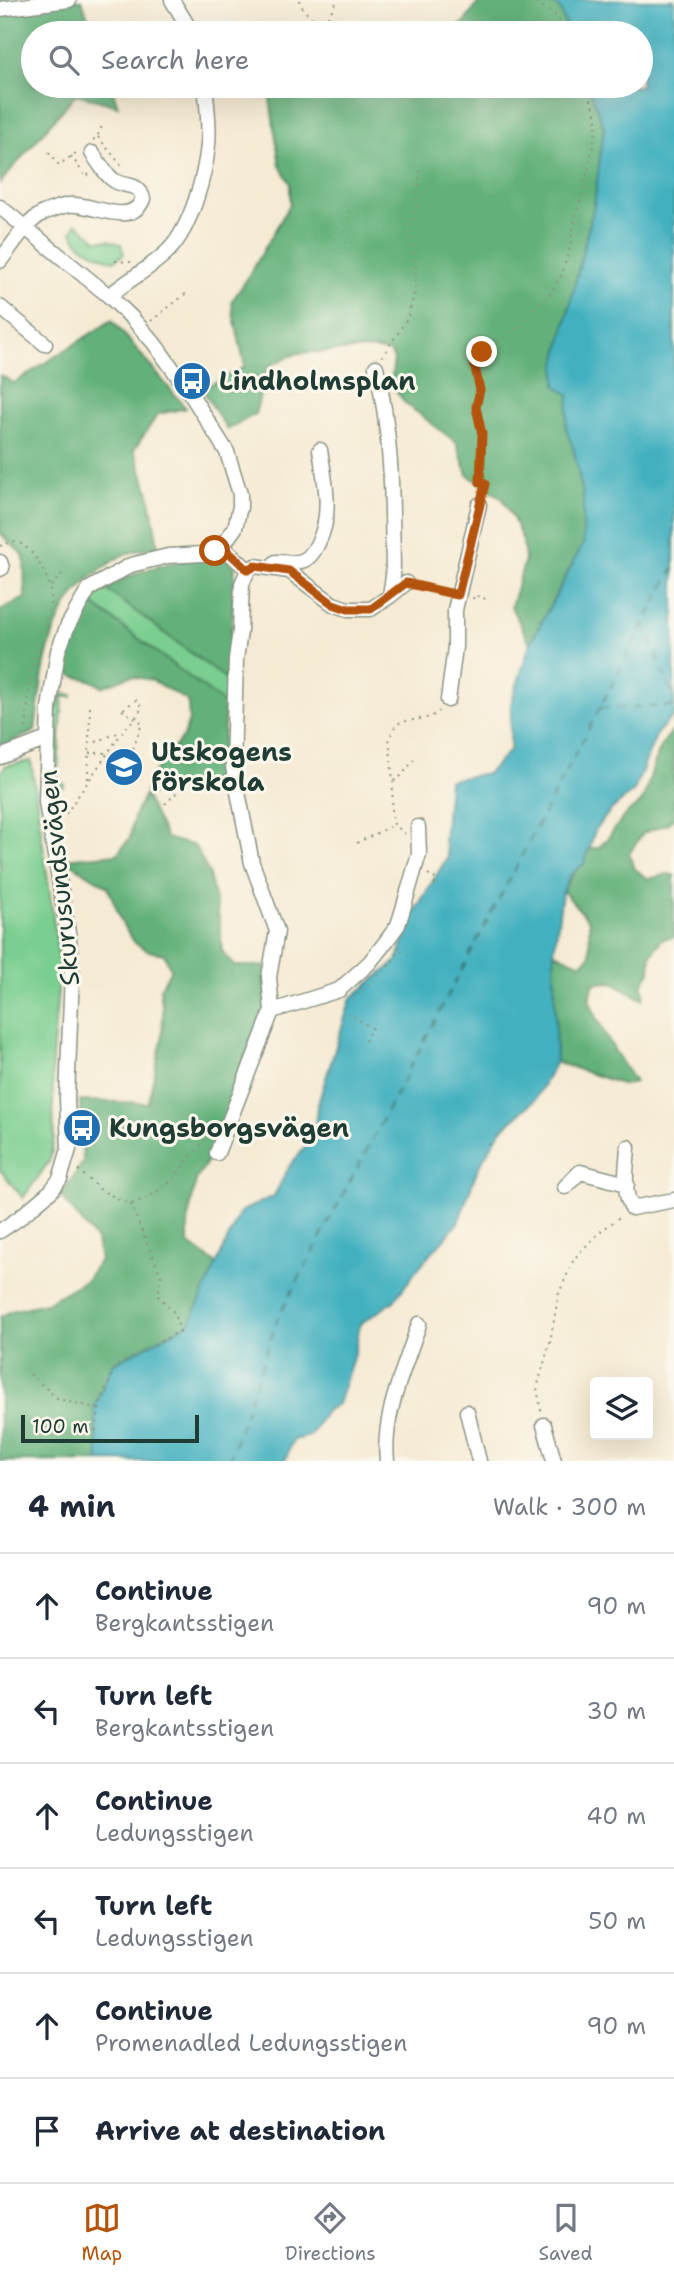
<!DOCTYPE html>
<meta charset="utf-8">
<style>
body{margin:0;font-family:"Shantell Sans",sans-serif;background:#f6f6f7;color:#1f2937}
.controls{position:absolute;right:21px;bottom:21px;display:grid;overflow:hidden;border-radius:7px;box-shadow:0 7px 28px #0002}
.controls button{width:63px;height:63px;display:grid;place-items:center;padding:0;border:0;border-bottom:2px solid #e0e1e3;background:#fff;color:#1f2937;font:35px sans-serif}
.scale{position:absolute;left:21px;bottom:18px;width:178px;box-sizing:border-box;padding-left:7px;border:4px solid #1f3d34;border-top:0;font-size:19px;line-height:24px;white-space:nowrap;color:#1f3d34;-webkit-text-stroke:5px #fbf7ec;paint-order:stroke}
.stop{position:absolute;width:21px;height:21px;margin:-16px;border:5px solid #b45309;border-radius:50%;background:#fff}
.stop.end{background:#b45309;border-color:#fff;box-shadow:0 2px 7px #0008}
.list{margin:0;padding:0;list-style:none}
h2{display:flex;justify-content:space-between;align-items:center;height:91px;margin:0;padding:0 28px;font-size:30px}
h2 small{font-size:23px;font-weight:400;color:#747a83}
.list li{display:grid;grid-template-columns:46px 1fr auto;gap:21px;align-items:center;box-sizing:border-box;height:105px;padding:0 28px;border-top:2px solid #e0e1e3}
.list b{display:block;font-size:26px;white-space:nowrap}
.list p{margin:0;font-size:23px;white-space:nowrap;color:#747a83}
.list em{font-size:23px;font-style:normal;color:#747a83}
.icon{flex:none;width:38px;height:38px;fill:none;stroke:currentColor;stroke-width:2;stroke-linecap:round;stroke-linejoin:round}
.map{position:relative;flex:none;width:674px;height:1461px;overflow:hidden}
.search{position:absolute;background:#fff;box-shadow:0 7px 28px #0002;left:21px;right:21px;top:21px;height:77px;display:flex;align-items:center;gap:18px;box-sizing:border-box;padding:0 24px;border-radius:38px;color:#747a83;font-size:26px}
.sheet{height:721px;background:#fff}
nav{display:flex;justify-content:space-around;align-items:center;box-sizing:border-box;height:98px;border-top:2px solid #e0e1e3;background:#fff;font-size:19px;color:#747a83}
nav a{display:grid;justify-items:center;gap:4px}
nav .on{color:#b45309}
.map>svg:first-child{display:block}
.green{fill:#7ace90;stroke:#4c8662;stroke-width:2}
.forest{fill:#63b17a;stroke:#417757;stroke-width:2}
.water{fill:#42b0bf;stroke:#30767a;stroke-width:2}
.lines{fill:none;stroke-linecap:round;stroke-linejoin:round}
.ferry{stroke:#2a605e;stroke-width:2;stroke-dasharray:9 7;stroke-linecap:butt}
.minor-casing{stroke:#8a9484;stroke-width:17}
.path{stroke:#8a9484;stroke-width:2;stroke-dasharray:2 5;stroke-linecap:butt}
.minor{stroke:#fff;stroke-width:14}
.path-bridge{stroke:#8a9484;stroke-width:2;stroke-dasharray:2 5;stroke-linecap:butt}
.route{stroke:#b45309;stroke-width:9}
.labels{text-anchor:middle;stroke-width:6;stroke-linejoin:round;paint-order:stroke}
.poi-label{font-size:26px;font-weight:bold;fill:#1f3d34;stroke:#fbf7ec;text-anchor:start}
.street-label{font-size:26px;fill:#1f3d34;stroke:#fbf7ec}
</style>
<div class="map">
<svg width="674" height="1461" viewBox="0 0 674 1461">
<rect width="100%" height="100%" fill="#fbf7ec"/>
<filter id="ink" filterUnits="userSpaceOnUse"><feTurbulence type="fractalNoise" baseFrequency=".0143" numOctaves="2"/><feDisplacementMap in="SourceGraphic" scale="14" xChannelSelector="R" yChannelSelector="G"/><feConvolveMatrix kernelMatrix="1 2 1 2 8 2 1 2 1" color-interpolation-filters="sRGB"/></filter>
<filter id="wash" filterUnits="userSpaceOnUse"><feTurbulence type="fractalNoise" baseFrequency=".00686" numOctaves="4" result="noise"/><feDisplacementMap in="SourceGraphic" scale="28" xChannelSelector="R" yChannelSelector="G"/><feGaussianBlur stdDeviation="1.57" result="paint"/><feColorMatrix in="noise" values="0 0 0 0 0 0 0 0 0 0 0 0 0 0 0 0 0 1.4 0 .05"/><feComposite in="paint" operator="in"/></filter>
<g filter="url(#wash)">
<rect width="100%" height="100%" fill="#f5ead3"/>
<!-- green -->
<path class="green" d="M76 223 97 240H108L121 244 124 254 114 261C111 261 86 249 83 247 79 244 75 237 72 233Z
M106 589 226 679 225 704 90 602Z
M64 694 72 695V697H63L57 782 65 784 63 788H55L51 780C52 762 49 702 64 694Z
M31 761 60 966 52 1058 54 1138 50 1160 23 1198 0 1170V774L5 766Z"/>
<!-- forest -->
<path class="forest" d="M0 0H82L93 33H33V86H111L118 106 76 94 0 183Z
M480 0H544L559 7 569 33H447L464 23Z
M268 86H588L604 127 594 205 556 363 569 395 566 428 574 451 583 495V544L530 643 511 607 525 560 523 541 514 520 503 499 468 475 456 442 405 403 391 384 394 359 390 352 372 349 298 353 268 366 255 414 227 430 202 389 245 367 233 312 232 301 249 276 290 204V183L280 166Z
M112 320 186 408 158 414 134 450 149 493 158 547C147 549 136 550 126 554 118 556 110 563 103 568 47 606 43 669 35 731L1 747 0 610 25 598 24 556 0 533V375L14 383Z
M220 553 235 567 231 638 226 679 106 589C141 566 180 561 220 553Z
M90 602 225 704 223 748 226 782 145 795 166 838 195 846 209 874 219 918 222 951 234 966H265L267 1011 212 1153 196 1180 188 1219V1243L217 1264 190 1323 112 1364 94 1409 99 1461H0V1317L11 1311 46 1303 86 1280 100 1260 96 1240 61 1196 83 1162 80 1101 148 1103 162 1040 163 1013 160 989 171 969 164 954 149 951 135 943 123 925 108 887 64 859 117 854 130 838 134 816 145 794 147 781 183 737 189 720 188 701 151 680 130 676 102 687C97 684 92 680 86 679 74 676 71 678 64 665 69 644 74 619 90 602Z
M674 730V818L667 824 643 833 629 854 634 868 648 879 668 874 674 875V937L662 939 651 955 650 971 642 986 644 993 643 1000 612 982 594 983 589 999C600 1028 617 1056 635 1082L624 1085 556 1062 554 952 581 964 590 956 589 921 563 891C571 873 583 866 589 848H598C618 831 617 817 641 803 652 780 654 747 674 730Z"/>
<!-- water -->
<path class="water" d="M544 0H674V715L657 733 634 791 612 809 596 828 584 864 570 875 562 893 554 952 556 1062 535 1100 501 1130 478 1168 458 1223 419 1267 394 1301 360 1324 355 1351 338 1404 326 1411 310 1436 293 1440 285 1461H99L94 1409 112 1364 190 1323 240 1212 274 1196 290 1165 314 1137 317 1107 351 998 397 961 413 914 448 856 444 841 449 780 488 773 510 750 511 704 530 644 583 544V495L574 451 566 428 569 395 556 386V363L594 205 604 127 588 86H641V33H569L559 7Z"/>
<g class="lines">
<!-- ferry -->
<path class="ferry" d="M644 624 674 699
M600 708 674 706
M229 1461 278 1318 674 567"/>
</g>
</g>
<g filter="url(#ink)">
<g class="lines">
<defs>
<path id="minor" d="M172 0 192 33
M0 9 69 0
M0 207 109 296 132 318 154 343 190 393 227 452 240 494V507L235 528 222 546 215 551 202 554 168 556 131 565 89 589 68 625 58 651 49 708 46 802 69 939 72 974 67 1098 69 1149 60 1179 51 1191 18 1219 0 1231
M0 261C12 246 25 223 43 213 51 210 61 206 69 205 91 202 131 229 143 199 139 182 127 188 115 181 106 176 98 161 92 153
M109 296C128 280 151 268 169 250 191 227 205 176 208 145 210 125 207 105 205 86
M0 307 45 344
M222 546 248 570 255 566 289 571 333 604 348 609H371L390 596 393 576C392 502 393 439 376 367
M0 562 2 568 0 569
M276 562C285 562 296 564 304 560 311 557 315 549 318 543 333 514 325 481 320 450
M248 570 242 584 240 631 236 659 233 767 252 863 277 931 269 977 272 1011
M390 596 406 583
M448 700 455 647V610L479 505
M0 757 47 739
M628 1147C627 1165 622 1192 632 1208L674 1200
M217 1153 272 1011 339 990 369 963 385 943 398 925 403 909 419 854 418 827
M565 1187 580 1172 627 1184
M467 1412 479 1461
M544 1425 554 1461
M387 1461C382 1415 405 1367 419 1324"/>
</defs>
<!-- minor casing -->
<use href="#minor" class="minor-casing"/>
<!-- path -->
<path class="path" d="M299 0C306 21 329 28 348 33
M530 0C546 10 560 12 564 33
M324 23 338 0
M98 137 122 166
M93 140 97 137 103 124
M49 152 59 165 80 150
M71 156 86 177 89 174
M115 261 131 262
M151 321 188 292
M382 357 407 319 415 292 416 261 409 228 416 209 420 171
M483 493 485 484 480 482 482 434 476 407 480 390 474 363 482 352 522 324 530 312 549 295 562 274 570 246 576 213 582 197 596 132 597 116 586 86
M0 546C5 544 10 542 15 542 33 544 52 582 51 599 49 617 38 637 34 656 29 680 28 706 26 731
M418 585 446 592
M51 586 64 572
M473 599 474 595 489 600
M89 743 96 742 122 731
M89 753H107
M88 779 90 706
M394 781 401 776 414 760
M165 804 190 780 222 776
M60 817 65 815 123 731 138 715 142 707 136 700 122 710
M405 834 394 824 392 815 393 781 389 738 396 725 401 722 431 717 439 711
M357 843 393 825
M428 874 437 880 432 889
M401 951 408 954
M352 1000C365 987 398 963 399 946
M347 1013 372 1028 363 1044
M488 1144 491 1146
M78 1170 102 1191 131 1205 161 1276 158 1296 173 1311 180 1331 117 1365 103 1395 95 1431
M132 1204 152 1195 175 1178 191 1155 208 1137
M30 1374 58 1399 99 1409
M541 1411 537 1388 550 1342 559 1293 574 1259 582 1250 600 1232 621 1216"/>
<!-- minor -->
<use href="#minor" class="minor"/>
<!-- path-bridge -->
<path class="path-bridge" d="M122 710 142 723 131 755"/>
</g>
</g>
<g class="lines" filter="url(#ink)">
<!-- route -->
<path class="route" d="M215 551 222 546 248 570 255 566 289 571 333 604 348 609H371L406 583 458 595 485 484 480 482 482 434 476 407 480 390 474 363 482 352"/>
</g>
<!-- icons -->
<defs>
<symbol id="bus-disc" viewBox="-11 -11 22 22"><circle r="9.5" fill="#1f6fb2" stroke="#fbf7ec"/><path d="M-5-6H5V4H4V6H2V4H-2V6H-4V4H-5ZM-3.5-4V0h7V-4ZM-3.5 1.2v1.5H-2V1.2ZM2 1.2v1.5H3.5V1.2Z" fill="#fff"/></symbol>
<symbol id="school-disc" viewBox="-11 -11 22 22"><circle r="9.5" fill="#1f6fb2" stroke="#fbf7ec"/><path d="M0-5L7-2L0 1L-7-2ZM-4 1L0 2.5L4 1V4Q0 6-4 4Z" fill="#fff"/></symbol>
</defs>
<g fill-rule="evenodd">
<use href="#bus-disc" x="170" y="359" width="44" height="44"/>
<use href="#school-disc" x="102" y="745" width="44" height="44"/>
<use href="#bus-disc" x="60" y="1106" width="44" height="44"/>
</g>
<g class="labels">
<!-- poi labels -->
<g class="poi-label">
<text x="219" y="390">Lindholmsplan</text>
<text x="151" y="761">Utskogens<tspan x="151" dy="30">förskola</tspan></text>
<text x="109" y="1137">Kungsborgsvägen</text>
</g>
<!-- street labels -->
<g class="street-label">
<text transform="translate(59 878) rotate(-96)" y="9">Skurusundsvägen</text>
</g>
</g>
</svg>
<div class="controls">
<button><svg class="icon" aria-label="layers" viewBox="0 0 24 24"><path d="M12 4l9 5-9 5-9-5zM3 14l9 5 9-5"/></svg></button>
</div>
<div class="scale">100 m</div>
<div class="stop" style="left:215px;top:551px"></div>
<div class="stop end" style="left:482px;top:352px"></div>
<div class="search"><svg class="icon" aria-label="search" viewBox="0 0 24 24"><circle cx="10" cy="10" r="6"/><path d="M15 15l6 6"/></svg>Search here</div>
</div>
<section class="sheet">
<h2>4 min<small>Walk · 300 m</small></h2>
<ul class="list">
<li><svg class="icon" aria-label="ahead" viewBox="0 0 24 24"><path d="M12 20V5M6 11l6-6 6 6"/></svg><div><b>Continue</b><p>Bergkantsstigen</p></div><em>90 m</em></li>
<li><svg class="icon" aria-label="left" viewBox="0 0 24 24"><path d="M17 20v-9H6M10 6l-5 5 5 5"/></svg><div><b>Turn left</b><p>Bergkantsstigen</p></div><em>30 m</em></li>
<li><svg class="icon" aria-label="ahead" viewBox="0 0 24 24"><path d="M12 20V5M6 11l6-6 6 6"/></svg><div><b>Continue</b><p>Ledungsstigen</p></div><em>40 m</em></li>
<li><svg class="icon" aria-label="left" viewBox="0 0 24 24"><path d="M17 20v-9H6M10 6l-5 5 5 5"/></svg><div><b>Turn left</b><p>Ledungsstigen</p></div><em>50 m</em></li>
<li><svg class="icon" aria-label="ahead" viewBox="0 0 24 24"><path d="M12 20V5M6 11l6-6 6 6"/></svg><div><b>Continue</b><p>Promenadled Ledungsstigen</p></div><em>90 m</em></li>
<li><svg class="icon" aria-label="arrive" viewBox="0 0 24 24"><path d="M6 21V4h12l-3 4 3 4H6"/></svg><div><b>Arrive at destination</b></div></li>
</ul>
</section>
<nav>
<a class="on"><svg class="icon" aria-label="map" viewBox="0 0 24 24"><path d="M3 6l6-2 6 2 6-2v14l-6 2-6-2-6 2zM9 4v14M15 6v14"/></svg>Map</a>
<a><svg class="icon" aria-label="directions" viewBox="0 0 24 24"><path d="M12 3l9 9-9 9-9-9zM9 14v-3h6M13 9l2 2-2 2"/></svg>Directions</a>
<a><svg class="icon" aria-label="saved" viewBox="0 0 24 24"><path d="M7 4h10v16l-5-4-5 4z"/></svg>Saved</a>
</nav>
